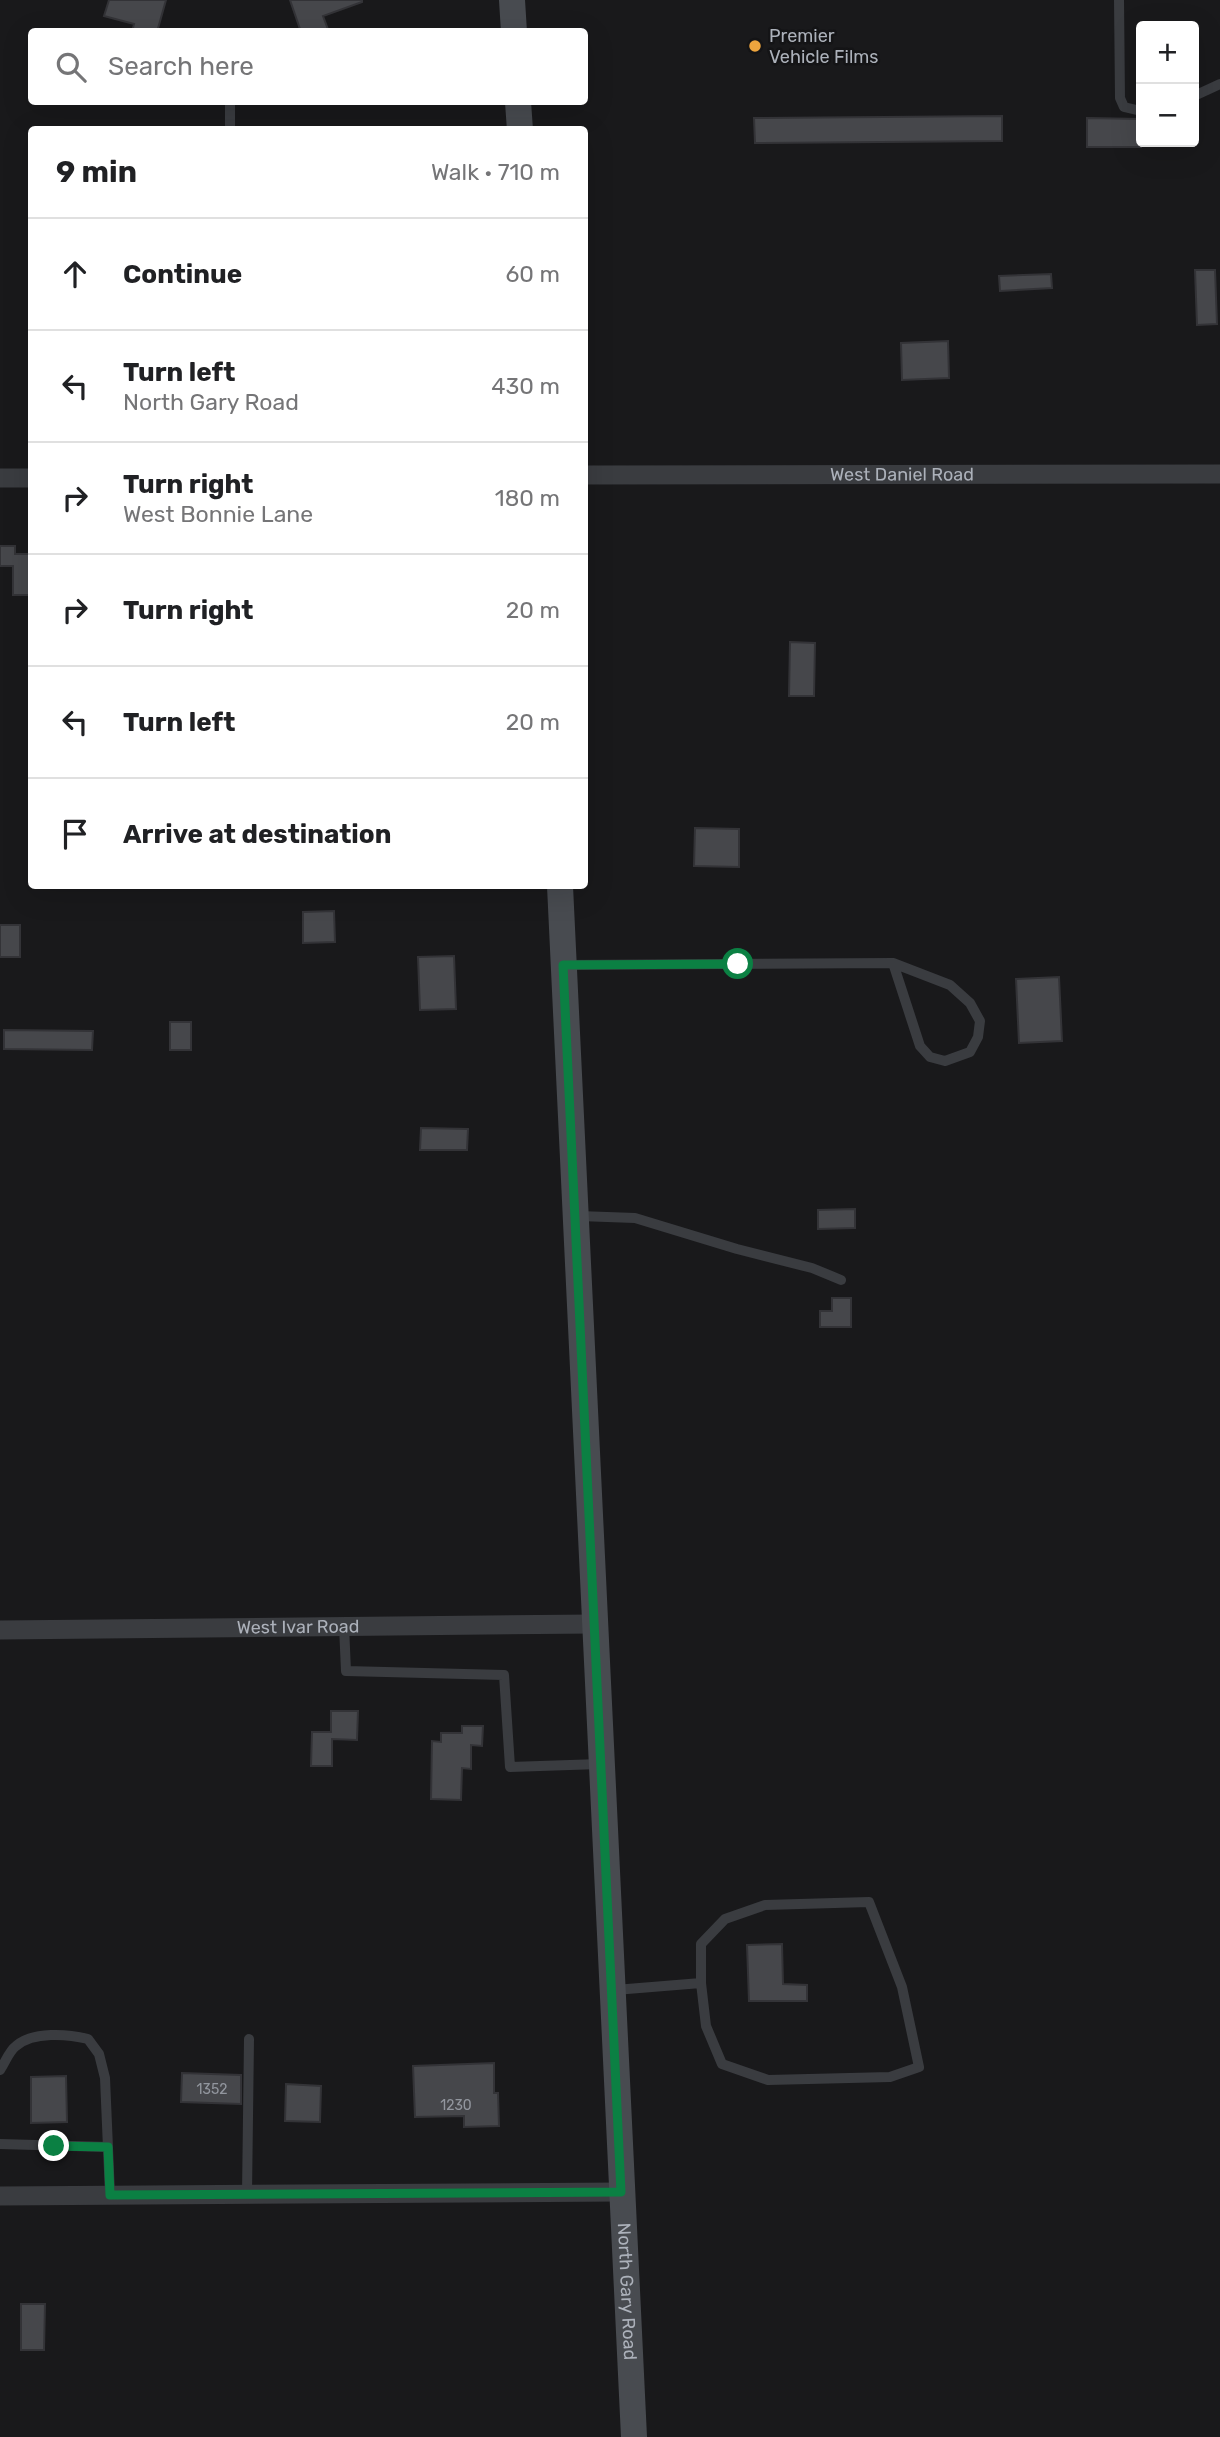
<!DOCTYPE html>
<meta charset="utf-8">
<style>
body{margin:0;font-family:Rubik,sans-serif;background:#f2f2f2;color:#202124}
.controls{position:absolute;right:21px;top:21px;display:grid;overflow:hidden;border-radius:7px;box-shadow:0 7px 28px #0002}
.controls button{width:63px;height:63px;display:grid;place-items:center;padding:0;border:0;border-bottom:2px solid #e0e0e0;background:#fff;color:#202124;font:35px sans-serif}
.stop{position:absolute;width:21px;height:21px;margin:-16px;border:5px solid #0b8043;border-radius:50%;background:#fff}
.stop.end{background:#0b8043;border-color:#fff;box-shadow:0 2px 7px #0008}
.list{margin:0;padding:0;list-style:none}
h2{display:flex;justify-content:space-between;align-items:center;height:91px;margin:0;padding:0 28px;font-size:30px}
h2 small{font-size:23px;font-weight:400;color:#757577}
.list li{display:grid;grid-template-columns:46px 1fr auto;gap:21px;align-items:center;box-sizing:border-box;height:112px;padding:0 28px;border-top:2px solid #e0e0e0}
.list b{display:block;font-size:26px;white-space:nowrap}
.list p{margin:0;font-size:23px;white-space:nowrap;color:#757577}
.list em{font-size:23px;font-style:normal;color:#757577}
.icon{flex:none;width:38px;height:38px;fill:none;stroke:currentColor;stroke-width:2;stroke-linecap:round;stroke-linejoin:round}
.map{position:relative;flex:none;width:1220px;height:2437px;overflow:hidden}
.search{position:absolute;background:#fff;box-shadow:0 7px 28px #0002;left:28px;top:28px;width:560px;height:77px;display:flex;align-items:center;gap:18px;box-sizing:border-box;padding:0 24px;border-radius:7px;color:#757577;font-size:26px}
.panel{position:absolute;background:#fff;box-shadow:0 7px 28px #0002;left:28px;top:126px;width:560px;height:763px;border-radius:7px}
.map>svg:first-child{display:block}
.building{fill:#46474b;stroke:#333337;stroke-width:2}
.lines{fill:none;stroke-linecap:round;stroke-linejoin:round}
.lane{stroke:#3a3c40;stroke-width:10}
.street{stroke:#3a3c40;stroke-width:19}
.secondary{stroke:#484b50;stroke-width:26}
.route{stroke:#0b8043;stroke-width:9}
.poi-dot{fill:#eea53e;stroke:#141416;stroke-width:2.5}
.labels{text-anchor:middle;stroke-width:5;stroke-linejoin:round;paint-order:stroke}
.number-label{font-size:14px;fill:#92969e}
.poi-label{font-size:18px;fill:#acb1ba;stroke:#141416;text-anchor:start}
.street-label{font-size:18px;fill:#acb1ba;stroke:#141416}
</style>
<div class="map">
<svg width="1220" height="2437" viewBox="0 0 1220 2437">
<rect width="100%" height="100%" fill="#19191b"/>
<!-- building -->
<path class="building" d="M109 0H166L157 32H132L134 24 104 16Z
M290 0H362V2L323 16 329 32H301Z
M1002 116V141L755 143 754 118Z
M1087 118 1141 119V147H1087Z
M1195 270H1215L1217 324 1197 325Z
M1051 274 1052 288 1000 291 999 276Z
M948 341 949 378 902 380 901 343Z
M0 546H15V554H32V595H13V566H0Z
M790 642 815 643 814 696H789Z
M695 828 739 829V867L694 866Z
M334 911 335 942 303 943V912Z
M0 925H20V957H0Z
M454 956 456 1009 420 1010 418 957Z
M1059 977 1062 1041 1019 1043 1016 979Z
M170 1022H191V1050H170Z
M4 1030 93 1031 92 1050 4 1049Z
M421 1128 468 1129 467 1150H420Z
M855 1209V1228L818 1229V1210Z
M832 1298H851V1327H820V1311H832Z
M331 1711H358L357 1740 332 1739V1766H311L312 1732H331Z
M462 1726H483L482 1746 471 1745V1769L462 1768 461 1800 431 1799 432 1741 441 1742V1733H462Z
M782 1944 783 1984 807 1985V2001H749L747 1945Z
M494 2063V2093H498L499 2126 464 2127V2116L415 2117 413 2066Z
M182 2073 241 2075V2104L181 2102Z
M66 2076 67 2122 31 2123V2077Z
M286 2084 321 2086 320 2122 285 2121Z
M21 2304H45L44 2350H21Z"/>
<g class="lines">
<!-- lane -->
<path class="lane" d="M1119 0 1120 98 1124 107 1141 111
M1194 96 1220 84
M230 102V130
M564 965 893 963 950 985 970 1003 980 1021 978 1037 970 1052 945 1061 930 1057 920 1046 893 963
M579 1216 635 1218 737 1249 812 1268 841 1280
M344 1626 346 1671 504 1675 510 1767 600 1764
M615 1990 701 1983 706 2026 722 2064 768 2080 890 2077 919 2067 902 1987 869 1902 765 1905 725 1919 701 1944V1983
M0 2070C5 2063 9 2051 16 2046 33 2031 68 2034 88 2039L99 2054 105 2078 110 2195
M0 2144 108 2147
M247 2194 249 2039"/>
<!-- street -->
<g class="street">
<path id="s1" d="M584 475 1220 474"/>
<path d="M0 478H32"/>
<path id="s2" d="M0 1630 594 1624"/>
<path d="M0 2196 621 2192"/>
</g>
<!-- secondary -->
<g class="secondary">
<path d="M512 0 514 32"/>
<path d="M518 102 520 130"/>
<path id="s3" d="M560 886 634 2437"/>
</g>
</g>
<g class="lines">
<!-- route -->
<path class="route" d="M54 2146 108 2147 110 2195 621 2192 563 965 738 964"/>
</g>
<!-- markers -->
<circle class="poi-dot" cx="755" cy="46" r="7"/>
<g class="labels">
<!-- number labels -->
<g class="number-label">
<text x="212" y="2094">1352</text>
<text x="456" y="2110">1230</text>
</g>
<!-- poi labels -->
<g class="poi-label">
<text x="769" y="42">Premier<tspan x="769" dy="21">Vehicle Films</tspan></text>
</g>
<!-- street labels -->
<g class="street-label">
<text dy="6" stroke="none"><textPath href="#s1" startOffset="318">West Daniel Road</textPath></text>
<text dy="6" stroke="none"><textPath href="#s2" startOffset="298">West Ivar Road</textPath></text>
<text dy="6" stroke="none"><textPath href="#s3" startOffset="1407">North Gary Road</textPath></text>
</g>
</g>
</svg>
<div class="controls">
<button>+</button>
<button>−</button>
</div>
<div class="stop" style="left:738px;top:964px"></div>
<div class="stop end" style="left:54px;top:2146px"></div>
<div class="search"><svg class="icon" aria-label="search" viewBox="0 0 24 24"><circle cx="10" cy="10" r="6"/><path d="M15 15l6 6"/></svg>Search here</div>
<section class="panel">
<h2>9 min<small>Walk · 710 m</small></h2>
<ul class="list">
<li><svg class="icon" aria-label="ahead" viewBox="0 0 24 24"><path d="M12 20V5M6 11l6-6 6 6"/></svg><div><b>Continue</b></div><em>60 m</em></li>
<li><svg class="icon" aria-label="left" viewBox="0 0 24 24"><path d="M17 20v-9H6M10 6l-5 5 5 5"/></svg><div><b>Turn left</b><p>North Gary Road</p></div><em>430 m</em></li>
<li><svg class="icon" aria-label="right" viewBox="0 0 24 24"><path d="M7 20v-9h11M14 6l5 5-5 5"/></svg><div><b>Turn right</b><p>West Bonnie Lane</p></div><em>180 m</em></li>
<li><svg class="icon" aria-label="right" viewBox="0 0 24 24"><path d="M7 20v-9h11M14 6l5 5-5 5"/></svg><div><b>Turn right</b></div><em>20 m</em></li>
<li><svg class="icon" aria-label="left" viewBox="0 0 24 24"><path d="M17 20v-9H6M10 6l-5 5 5 5"/></svg><div><b>Turn left</b></div><em>20 m</em></li>
<li><svg class="icon" aria-label="arrive" viewBox="0 0 24 24"><path d="M6 21V4h12l-3 4 3 4H6"/></svg><div><b>Arrive at destination</b></div></li>
</ul>
</section>
</div>
